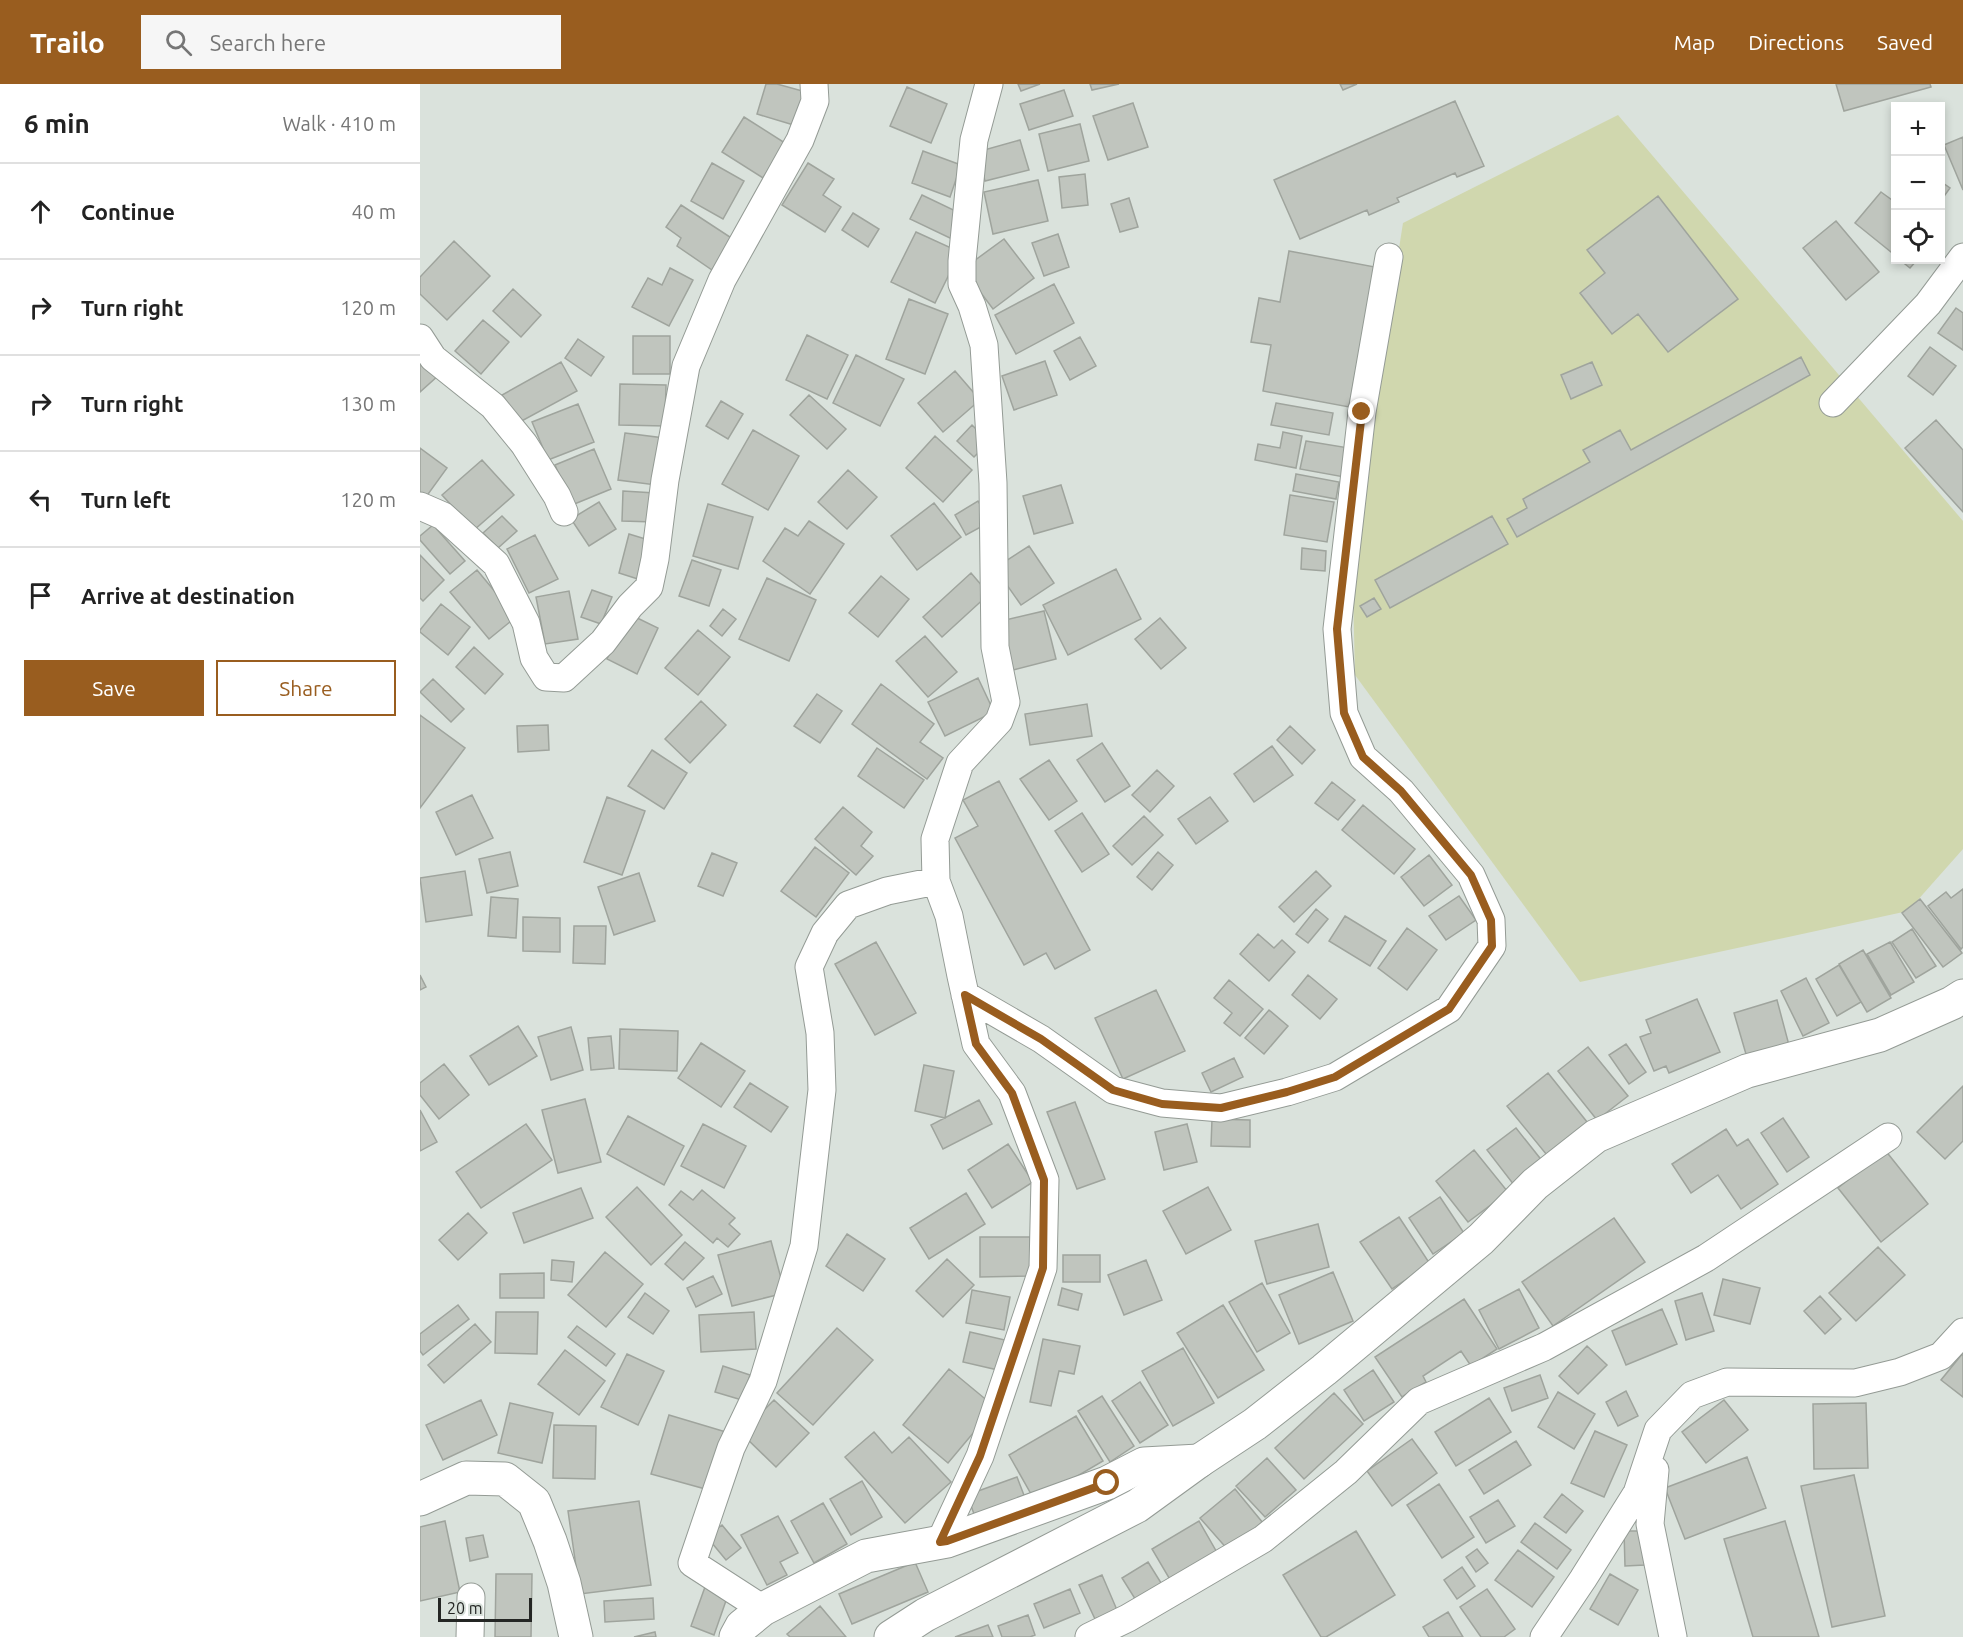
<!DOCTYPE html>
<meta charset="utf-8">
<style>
body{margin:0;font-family:Ubuntu,sans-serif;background:#f6f6f6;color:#222}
.controls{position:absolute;right:18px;top:18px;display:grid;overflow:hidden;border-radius:0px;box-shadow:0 3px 9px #0003}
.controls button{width:54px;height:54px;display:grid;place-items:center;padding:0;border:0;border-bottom:2px solid #e0e0e0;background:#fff;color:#222;font:30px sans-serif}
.scale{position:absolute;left:18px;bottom:15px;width:94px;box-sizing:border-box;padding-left:6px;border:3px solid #242624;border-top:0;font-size:16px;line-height:21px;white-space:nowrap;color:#242624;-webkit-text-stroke:4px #dae2dc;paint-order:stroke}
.stop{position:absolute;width:18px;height:18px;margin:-14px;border:4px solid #995d1f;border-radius:50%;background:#fff}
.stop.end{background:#995d1f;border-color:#fff;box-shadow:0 2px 6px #0008}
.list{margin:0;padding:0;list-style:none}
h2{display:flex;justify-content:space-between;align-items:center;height:78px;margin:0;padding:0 24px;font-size:26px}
h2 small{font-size:20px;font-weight:400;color:#767676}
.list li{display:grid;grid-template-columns:39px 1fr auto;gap:18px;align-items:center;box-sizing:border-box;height:96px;padding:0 24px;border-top:2px solid #e0e0e0}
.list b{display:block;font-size:22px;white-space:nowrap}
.list em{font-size:20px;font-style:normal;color:#767676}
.actions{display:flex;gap:12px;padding:18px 24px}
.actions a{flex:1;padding:14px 0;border:2px solid #995d1f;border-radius:0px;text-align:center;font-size:21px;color:#995d1f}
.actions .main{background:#995d1f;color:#fff}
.icon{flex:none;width:33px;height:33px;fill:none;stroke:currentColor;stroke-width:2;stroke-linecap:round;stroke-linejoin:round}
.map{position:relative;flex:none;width:1543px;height:1553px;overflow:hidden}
header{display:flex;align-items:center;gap:36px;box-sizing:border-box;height:84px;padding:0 30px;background:#995d1f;color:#fff}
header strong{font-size:28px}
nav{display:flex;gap:33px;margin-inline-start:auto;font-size:21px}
.search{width:420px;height:54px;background:#f6f6f6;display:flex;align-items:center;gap:15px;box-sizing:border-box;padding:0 21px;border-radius:0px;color:#767676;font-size:22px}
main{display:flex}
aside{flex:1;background:#fff}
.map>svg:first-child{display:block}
.green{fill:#d0d7ae}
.building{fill:#c0c5be;stroke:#9fa49d;stroke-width:1.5}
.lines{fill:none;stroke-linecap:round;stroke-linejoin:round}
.minor-casing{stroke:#949b95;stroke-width:29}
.secondary-casing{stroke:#949b95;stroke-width:35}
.primary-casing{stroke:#949b95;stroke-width:35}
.minor{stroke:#fff;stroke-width:27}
.secondary{stroke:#fff;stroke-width:33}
.primary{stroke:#fff;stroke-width:33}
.route{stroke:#995d1f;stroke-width:8}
</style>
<header>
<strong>Trailo</strong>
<div class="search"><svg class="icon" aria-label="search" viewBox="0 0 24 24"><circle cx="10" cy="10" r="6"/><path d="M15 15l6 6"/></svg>Search here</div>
<nav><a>Map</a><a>Directions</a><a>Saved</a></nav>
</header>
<main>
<aside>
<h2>6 min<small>Walk · 410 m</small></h2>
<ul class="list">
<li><svg class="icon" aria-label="ahead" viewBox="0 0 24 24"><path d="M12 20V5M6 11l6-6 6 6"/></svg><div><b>Continue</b></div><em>40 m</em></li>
<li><svg class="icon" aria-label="right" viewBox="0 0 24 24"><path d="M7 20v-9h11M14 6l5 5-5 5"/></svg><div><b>Turn right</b></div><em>120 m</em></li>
<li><svg class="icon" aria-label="right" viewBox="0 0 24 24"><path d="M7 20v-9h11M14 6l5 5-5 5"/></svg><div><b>Turn right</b></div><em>130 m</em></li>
<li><svg class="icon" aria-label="left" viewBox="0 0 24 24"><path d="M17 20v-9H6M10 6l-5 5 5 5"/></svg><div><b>Turn left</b></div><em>120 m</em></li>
<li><svg class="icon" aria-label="arrive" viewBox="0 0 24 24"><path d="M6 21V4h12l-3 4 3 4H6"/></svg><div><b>Arrive at destination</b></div></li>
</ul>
<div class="actions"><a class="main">Save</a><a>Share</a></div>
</aside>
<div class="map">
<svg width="1543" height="1553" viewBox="0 0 1543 1553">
<rect width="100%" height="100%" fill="#dae2dc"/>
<!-- green -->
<path class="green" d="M1198 31 1543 437V765L1488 827 1160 898 935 591 932 463 983 139Z"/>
<!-- building -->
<path class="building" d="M346 0H357L386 8 377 42 337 30Z
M598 0H620L601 7Z
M670 0H699L672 6Z
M920 0H937L923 6Z
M1416 0H1510L1511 3 1424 27Z
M487 3 527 20 511 59 470 42Z
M644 6 653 32 609 46 600 20Z
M1035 17 1064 82 1037 93 1035 89 977 114 979 118 949 131 947 126 880 155 854 96Z
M713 19 728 63 688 76 673 32Z
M324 33 365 59 343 94 302 68Z
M660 40 669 77 628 87 619 50Z
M1543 53V106L1524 61Z
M600 56 609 86 565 97 557 68Z
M503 67 541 81 530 113 492 99Z
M292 79 324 97 303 135 271 117Z
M388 79 414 95 403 111 421 123 405 148 362 121Z
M665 90 668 121 642 124 639 93Z
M618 96 628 137 573 150 564 108Z
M1520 97 1530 104 1520 118Z
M1461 108 1476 119V172L1435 139Z
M502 111 544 131 532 155 490 135Z
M1238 112 1318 215 1248 268 1218 230 1192 250 1160 209 1185 189 1167 166Z
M709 114 718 143 700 148 691 120Z
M261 121 313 155 292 186 257 162 261 154 246 143Z
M433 129 459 145 448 163 422 146Z
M1416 137 1459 188 1426 216 1383 164Z
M496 148 540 168 515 219 471 198Z
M638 150 649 183 624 192 612 159Z
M584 155 614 194 573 225 543 185Z
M34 157 70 192 27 236 0 210V193Z
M869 167 955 183 929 323 843 307 851 261 831 258 839 214 860 218Z
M1480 176H1497L1490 184Z
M250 184 273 196 249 242 212 223 228 194 242 201Z
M634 200 654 239 596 270 575 231Z
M93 205 121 231 101 253 73 227Z
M489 215 528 230 505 290 466 275Z
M1536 224 1543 229V266L1518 249Z
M63 236 89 258 61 290 35 267Z
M387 251 428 271 407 315 366 296Z
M213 252H250V290H213Z
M660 253 676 282 650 296 634 267Z
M158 255 184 273 171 292 145 274Z
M1510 263 1536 282 1513 311 1488 292Z
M0 269 19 291 0 308Z
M436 271 484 295 460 342 413 319Z
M1381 273 1390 291 1097 453 1087 435 1107 424 1103 415 1170 378 1163 366 1200 346 1211 366Z
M625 277 637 311 594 326 582 292Z
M141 278 157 307 98 339 82 311Z
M1172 278 1182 301 1151 315 1141 291Z
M535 287 560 316 523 348 498 319Z
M200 300 246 301 245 342 199 341Z
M389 311 426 345 407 365 370 331Z
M301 317 323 330 308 355 286 342Z
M856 319 913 329 909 351 851 341Z
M158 320 174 358 128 376 112 338Z
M1516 336 1543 366V428L1485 364Z
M552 341 569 358 554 373 537 357Z
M333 346 379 372 348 426 302 400Z
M863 348 882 352 876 384 835 376 838 360 860 364Z
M205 349 244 354 236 401 198 396Z
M515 352 552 386 523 418 486 384Z
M886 357 929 364 924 393 880 385Z
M0 364 27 384 6 413 0 408Z
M174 365 191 405 152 421 135 381Z
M62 376 94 411 54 446 22 411Z
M428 386 457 413 427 445 398 418Z
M876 390 919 398 916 415 873 407Z
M641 401 653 439 614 450 603 412Z
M203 407 235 409 234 438 202 437Z
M870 411 914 418 907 458 864 451Z
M558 417 570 438 546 451 535 431Z
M179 418 196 445 169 462 151 435Z
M514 419 541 453 497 486 471 452Z
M288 420 333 433 318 485 273 472Z
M82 432 97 447 78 464 63 449Z
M1072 432 1088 460 970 524 955 496Z
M389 437 424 460 390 510 343 477 365 444 378 452Z
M13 441 45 477 30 490 0 456V452Z
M209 450 232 457 221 496 199 489Z
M115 451 138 495 109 509 87 465Z
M609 462 634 499 601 521 575 484Z
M882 464 906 467 905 487 881 485Z
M0 471 24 496 3 517 0 514Z
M272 476 301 486 289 522 259 512Z
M696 485 721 535 648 571 623 521Z
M57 486 96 533 69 555 30 508Z
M551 489 569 510 522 553 503 533Z
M461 492 489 515 458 553 429 529Z
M347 494 396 516 369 577 319 555Z
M172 506 192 513 181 540 161 533Z
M149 507 158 555 125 560 116 513Z
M954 514 961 525 947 533 940 522Z
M21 520 50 543 28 571 0 548V546Z
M303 525 316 535 302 552 290 542Z
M624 527 636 575 589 587 577 538Z
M209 530 238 544 217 590 187 575Z
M740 534 766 564 741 585 715 555Z
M278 546 310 573 278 611 245 584Z
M505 552 537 588 508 613 476 577Z
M54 563 83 590 65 610 36 583Z
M558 594 574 628 525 652 508 618Z
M13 595 44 625 31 638 0 608Z
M461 600 514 640 500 658 523 674 507 695 432 640Z
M397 610 422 627 400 659 374 642Z
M281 617 306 641 270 679 245 655Z
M667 620 672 652 610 661 605 630Z
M0 631 45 664 0 724Z
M128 641 129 666 98 668 97 642Z
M870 642 895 666 882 680 857 656Z
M682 659 710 702 685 718 657 676Z
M852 662 873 691 834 718 814 690Z
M457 664 504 696 484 724 438 692Z
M232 666 267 689 244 725 208 702Z
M629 676 657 717 629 736 600 695Z
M737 686 754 702 730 728 712 711Z
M579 697 670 866 635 885 626 869 604 881 535 754 558 742 543 716Z
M912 698 935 716 918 736 895 719Z
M52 711 73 754 36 771 16 728Z
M187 713 225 727 202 791 164 778Z
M790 713 808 737 776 760 758 735Z
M943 721 995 765 974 790 922 746Z
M423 723 452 748 441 762 453 772 436 791 395 755Z
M662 729 689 770 662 788 635 747Z
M724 732 743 751 712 781 693 762Z
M395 763 429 789 396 833 361 807Z
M90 768 98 802 67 809 59 775Z
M738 768 753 781 732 806 717 793Z
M292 769 317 779 303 812 278 802Z
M1009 771 1032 801 1004 822 981 793Z
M45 787 52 831 6 838 0 794Z
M896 787 911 802 874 838 859 823Z
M219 789 235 837 194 851 178 803Z
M1543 805V863L1541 865 1508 822 1526 808 1531 814Z
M1039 812 1056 836 1026 856 1009 832Z
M71 813 98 815 96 854 68 852Z
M1500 815 1542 869 1523 883 1482 829Z
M896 825 908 835 888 859 876 850Z
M925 832 966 857 950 882 909 857Z
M103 833 140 834V868L103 867Z
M154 842H186L185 880 153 879Z
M987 844 1017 866 987 906 958 884Z
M1492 845 1516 882 1496 894 1472 858Z
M838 850 854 864 862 856 875 868 849 897 820 870Z
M456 858 496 929 455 951 415 880Z
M1470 858 1494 898 1471 911 1447 870Z
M1443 866 1471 914 1447 928 1419 880Z
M1419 881 1441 918 1417 932 1396 895Z
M0 891 6 903 0 906Z
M888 891 917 915 900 935 872 911Z
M1386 894 1409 939 1383 952 1361 907Z
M809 896 843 925 820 952 804 939 812 929 794 914Z
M736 906 765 967 703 995 675 934Z
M1277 915 1300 968 1249 989 1246 982 1234 987 1220 953 1231 949 1226 936Z
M1357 916 1370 965 1328 977 1314 929Z
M849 926 868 942 844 970 825 954Z
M98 942 117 972 69 1001 50 972Z
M151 943 163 986 131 996 118 953Z
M200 945 258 947 257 987 199 985Z
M191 952 194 984 171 986 168 954Z
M281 959 325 987 301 1023 258 994Z
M1206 960 1226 988 1209 1000 1189 971Z
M1168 963 1208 1012 1177 1036 1138 987Z
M814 974 823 993 791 1008 782 989Z
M24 980 49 1011 19 1035 0 1011V999Z
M504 981 534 987 525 1034 495 1027Z
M1128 989 1175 1048 1135 1081 1087 1022Z
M330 999 368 1023 351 1048 314 1023Z
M1543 1002V1057L1525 1075 1497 1048Z
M165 1015 181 1078 138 1089 122 1026Z
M559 1016 572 1040 523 1065 511 1041Z
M655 1018 685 1095 657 1105 627 1028Z
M0 1026 17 1058 0 1067Z
M208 1032 264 1062 244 1101 187 1070Z
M1363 1034 1389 1073 1367 1088 1341 1049Z
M792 1035 830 1036V1063L791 1062Z
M106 1040 132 1076 61 1124 36 1088Z
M283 1040 326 1062 304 1104 261 1082Z
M767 1040 777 1078 744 1086 735 1048Z
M1096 1044 1123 1078 1094 1101 1067 1066Z
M1306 1045 1317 1062 1328 1055 1358 1100 1321 1125 1298 1091 1271 1109 1252 1080Z
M588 1060 613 1098 572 1124 548 1086Z
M1054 1066 1088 1108 1048 1138 1016 1097Z
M1465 1066 1508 1120 1461 1158 1418 1104Z
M217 1103 262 1151 231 1181 186 1133Z
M788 1103 811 1146 766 1170 743 1127Z
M161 1104 173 1134 104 1159 93 1129Z
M282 1106 315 1134 309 1140 320 1150 308 1163 297 1154 293 1159 249 1121 261 1107 273 1116Z
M546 1109 565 1140 509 1175 490 1144Z
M1020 1113 1044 1149 1013 1170 989 1134Z
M48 1129 67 1149 38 1176 19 1156Z
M979 1133 1010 1180 972 1205 940 1158Z
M1194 1134 1225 1178 1133 1242 1102 1198Z
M898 1140 909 1183 847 1200 835 1157Z
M427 1150 465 1175 443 1207 406 1182Z
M560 1153H610V1192L560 1193Z
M351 1157 365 1209 312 1222 298 1171Z
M265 1158 284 1174 263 1196 245 1180Z
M1458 1163 1485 1191 1436 1237 1409 1209Z
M185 1168 223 1200 186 1243 148 1211Z
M643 1171H680V1198H643Z
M527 1175 554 1201 523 1233 496 1207Z
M132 1176 154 1178 152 1198 131 1196Z
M726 1176 742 1216 704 1231 688 1191Z
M913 1188 933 1237 879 1260 859 1211Z
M124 1189V1214H80V1190Z
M293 1192 302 1210 276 1223 267 1204Z
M1303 1195 1340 1204 1330 1240 1294 1231Z
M842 1199 870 1249 837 1268 809 1218Z
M642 1204 662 1210 658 1226 638 1221Z
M1099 1205 1119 1244 1079 1265 1059 1226Z
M552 1206 590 1213 584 1246 546 1239Z
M225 1209 249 1227 233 1250 208 1233Z
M1282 1209 1294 1247 1266 1256 1255 1217Z
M1400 1212 1421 1235 1405 1250 1384 1227Z
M1044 1215 1077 1265 1051 1282 1041 1267 1003 1292 1006 1298 982 1313 955 1273Z
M38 1221 49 1235 3 1271 0 1267V1250Z
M803 1221 844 1286 798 1314 757 1249Z
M1242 1225 1257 1260 1206 1281 1192 1247Z
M76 1228H118L117 1270 75 1269Z
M334 1228 336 1265 281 1268 279 1231Z
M55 1240 71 1258 24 1299 8 1281Z
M157 1242 195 1270 186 1282 148 1253Z
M417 1244 453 1276 393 1341 357 1309Z
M550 1248 585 1256 578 1286 543 1278Z
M623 1255 660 1262 654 1290 639 1287 631 1322 610 1318Z
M1167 1262 1187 1281 1158 1310 1139 1292Z
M763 1264 794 1319 753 1342 722 1287Z
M145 1266 185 1297 159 1331 118 1300Z
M1543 1269V1313L1521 1296Z
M207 1270 244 1287 218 1341 181 1323Z
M303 1282 330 1291 322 1316 295 1308Z
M529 1285 575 1323 528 1379 483 1341Z
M953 1286 974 1318 944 1337 924 1306Z
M1120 1291 1128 1314 1092 1327 1084 1304Z
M720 1298 748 1341 720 1359 692 1317Z
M1206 1307 1218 1332 1198 1342 1186 1318Z
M1138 1308 1175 1330 1154 1365 1118 1343Z
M914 1309 943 1340 884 1395 855 1364Z
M682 1312 714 1362 690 1378 658 1327Z
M1069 1314 1091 1348 1036 1382 1015 1348Z
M61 1316 77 1351 23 1376 6 1341Z
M354 1316 389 1349 356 1383 321 1349Z
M1304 1316 1328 1346 1286 1379 1262 1348Z
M90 1319 133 1329 122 1379 78 1369Z
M1446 1319 1448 1384 1394 1385 1393 1320Z
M249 1331 306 1348 289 1406 231 1390Z
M656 1332 683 1377 615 1417 589 1371Z
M134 1341 176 1342 175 1395 133 1394Z
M1175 1347 1207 1361 1184 1413 1151 1399Z
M454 1348 472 1369 489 1353 531 1398 485 1439 425 1373Z
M992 1355 1017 1389 972 1422 947 1387Z
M1096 1357 1111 1381 1064 1410 1049 1386Z
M1327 1373 1346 1424 1265 1455 1245 1404Z
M847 1374 876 1406 845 1433 816 1402Z
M1434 1391 1465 1532 1412 1543 1381 1402Z
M597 1393 607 1419 557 1438 547 1411Z
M442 1397 462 1433 431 1451 410 1415Z
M1019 1400 1054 1453 1022 1474 987 1421Z
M815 1405 843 1439 809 1467 780 1434Z
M1142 1410 1163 1427 1146 1449 1124 1433Z
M1078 1416 1095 1442 1066 1459 1050 1433Z
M219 1417 231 1501 160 1510 148 1427Z
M403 1419 427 1460 394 1479 371 1437Z
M358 1432 378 1469 360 1478 367 1491 347 1501 321 1451Z
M25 1437 40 1508 0 1517V1443Z
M779 1437 799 1472 752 1499 732 1465Z
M1365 1437 1399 1553H1333L1304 1455Z
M1115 1439 1151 1466 1137 1485 1101 1458Z
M302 1441 321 1464 306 1476 287 1453Z
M936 1447 975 1511 906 1553H901L863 1491Z
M1204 1447H1223L1225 1481 1205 1482Z
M63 1451 68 1473 50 1477 46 1454Z
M1057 1465 1068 1479 1056 1488 1046 1473Z
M1098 1466 1134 1493 1112 1523 1075 1496Z
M495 1478 508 1508 432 1540 419 1510Z
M728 1478 743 1502 717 1518 702 1494Z
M1042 1483 1055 1502 1037 1515 1024 1496Z
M76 1490H112L111 1553H75Z
M1190 1490 1218 1506 1198 1541 1170 1525Z
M682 1491 697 1526 675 1535 659 1501Z
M285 1503 308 1511 294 1551 271 1542Z
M650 1505 660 1529 624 1544 614 1520Z
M1067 1505 1095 1545 1084 1553H1061L1040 1523Z
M233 1514 234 1535 185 1538 184 1517Z
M400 1522 426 1553H370L367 1550Z
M1028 1528 1043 1553H1009L1003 1543Z
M608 1531 615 1551 610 1553H582L578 1542Z
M568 1541 573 1553H535Z
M235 1548 236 1553H214Z"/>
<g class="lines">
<defs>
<path id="minor" d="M0 254 13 274 73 322 104 360 137 412 144 428
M1413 319 1508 220 1543 173
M0 422 23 432 76 480 106 539 114 574 126 593 144 594 183 558 210 522 229 503 235 475 245 396 266 282 302 196 380 56 395 17 394 0
M545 911 621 955 693 1006 742 1019 801 1024 867 1008 915 993 1029 925 1072 862 1071 836 1051 791 981 707 943 673 924 629 917 545 942 328 969 173
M1235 1386 1230 1440 1253 1553
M520 1458 560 1372 623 1184 625 1096 592 1009 556 960 541 892 529 832 516 797 515 755 540 679 579 637 586 618 575 563 573 399 564 261 552 222 542 200V177L554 56 569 0
M343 1525 272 1479 311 1364 343 1297 384 1162 402 1006 400 949 389 883 405 849 428 821 467 807 516 797
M50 1553 51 1513
M669 1553 708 1534 843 1455 926 1388 999 1317 1124 1263 1286 1174 1468 1053
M1124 1553 1163 1495 1217 1409 1238 1346 1272 1311 1307 1298 1435 1299 1480 1288 1521 1272 1543 1248"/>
<path id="secondary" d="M0 1415 46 1394 85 1395 114 1418 130 1457 144 1499 156 1553
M316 1553 322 1542 343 1525 446 1472 527 1457 687 1399 724 1380 779 1377"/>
<path id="primary" d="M471 1553 505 1531 717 1422 779 1377 835 1340 904 1286 1061 1155 1115 1100 1176 1052 1327 987 1460 951 1532 919 1543 912"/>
</defs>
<!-- minor casing -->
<use href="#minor" class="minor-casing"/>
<!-- secondary casing -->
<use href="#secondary" class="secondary-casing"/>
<!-- primary casing -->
<use href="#primary" class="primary-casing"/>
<!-- minor -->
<use href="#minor" class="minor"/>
<!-- secondary -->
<use href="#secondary" class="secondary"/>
<!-- primary -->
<use href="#primary" class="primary"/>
</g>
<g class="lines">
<!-- route -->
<path class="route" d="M687 1399 527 1457 520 1458 560 1372 623 1184 624 1096 592 1009 556 960 545 911 621 955 693 1006 742 1020 801 1024 867 1008 915 993 1029 925 1072 862 1071 836 1051 791 981 707 943 673 924 629 917 545 942 328"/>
</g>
</svg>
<div class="controls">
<button>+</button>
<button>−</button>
<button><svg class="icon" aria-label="locate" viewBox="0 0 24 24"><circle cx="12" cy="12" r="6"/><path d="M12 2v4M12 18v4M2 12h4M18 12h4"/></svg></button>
</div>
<div class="scale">20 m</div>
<div class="stop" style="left:687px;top:1399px"></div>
<div class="stop end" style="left:942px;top:328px"></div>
</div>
</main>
